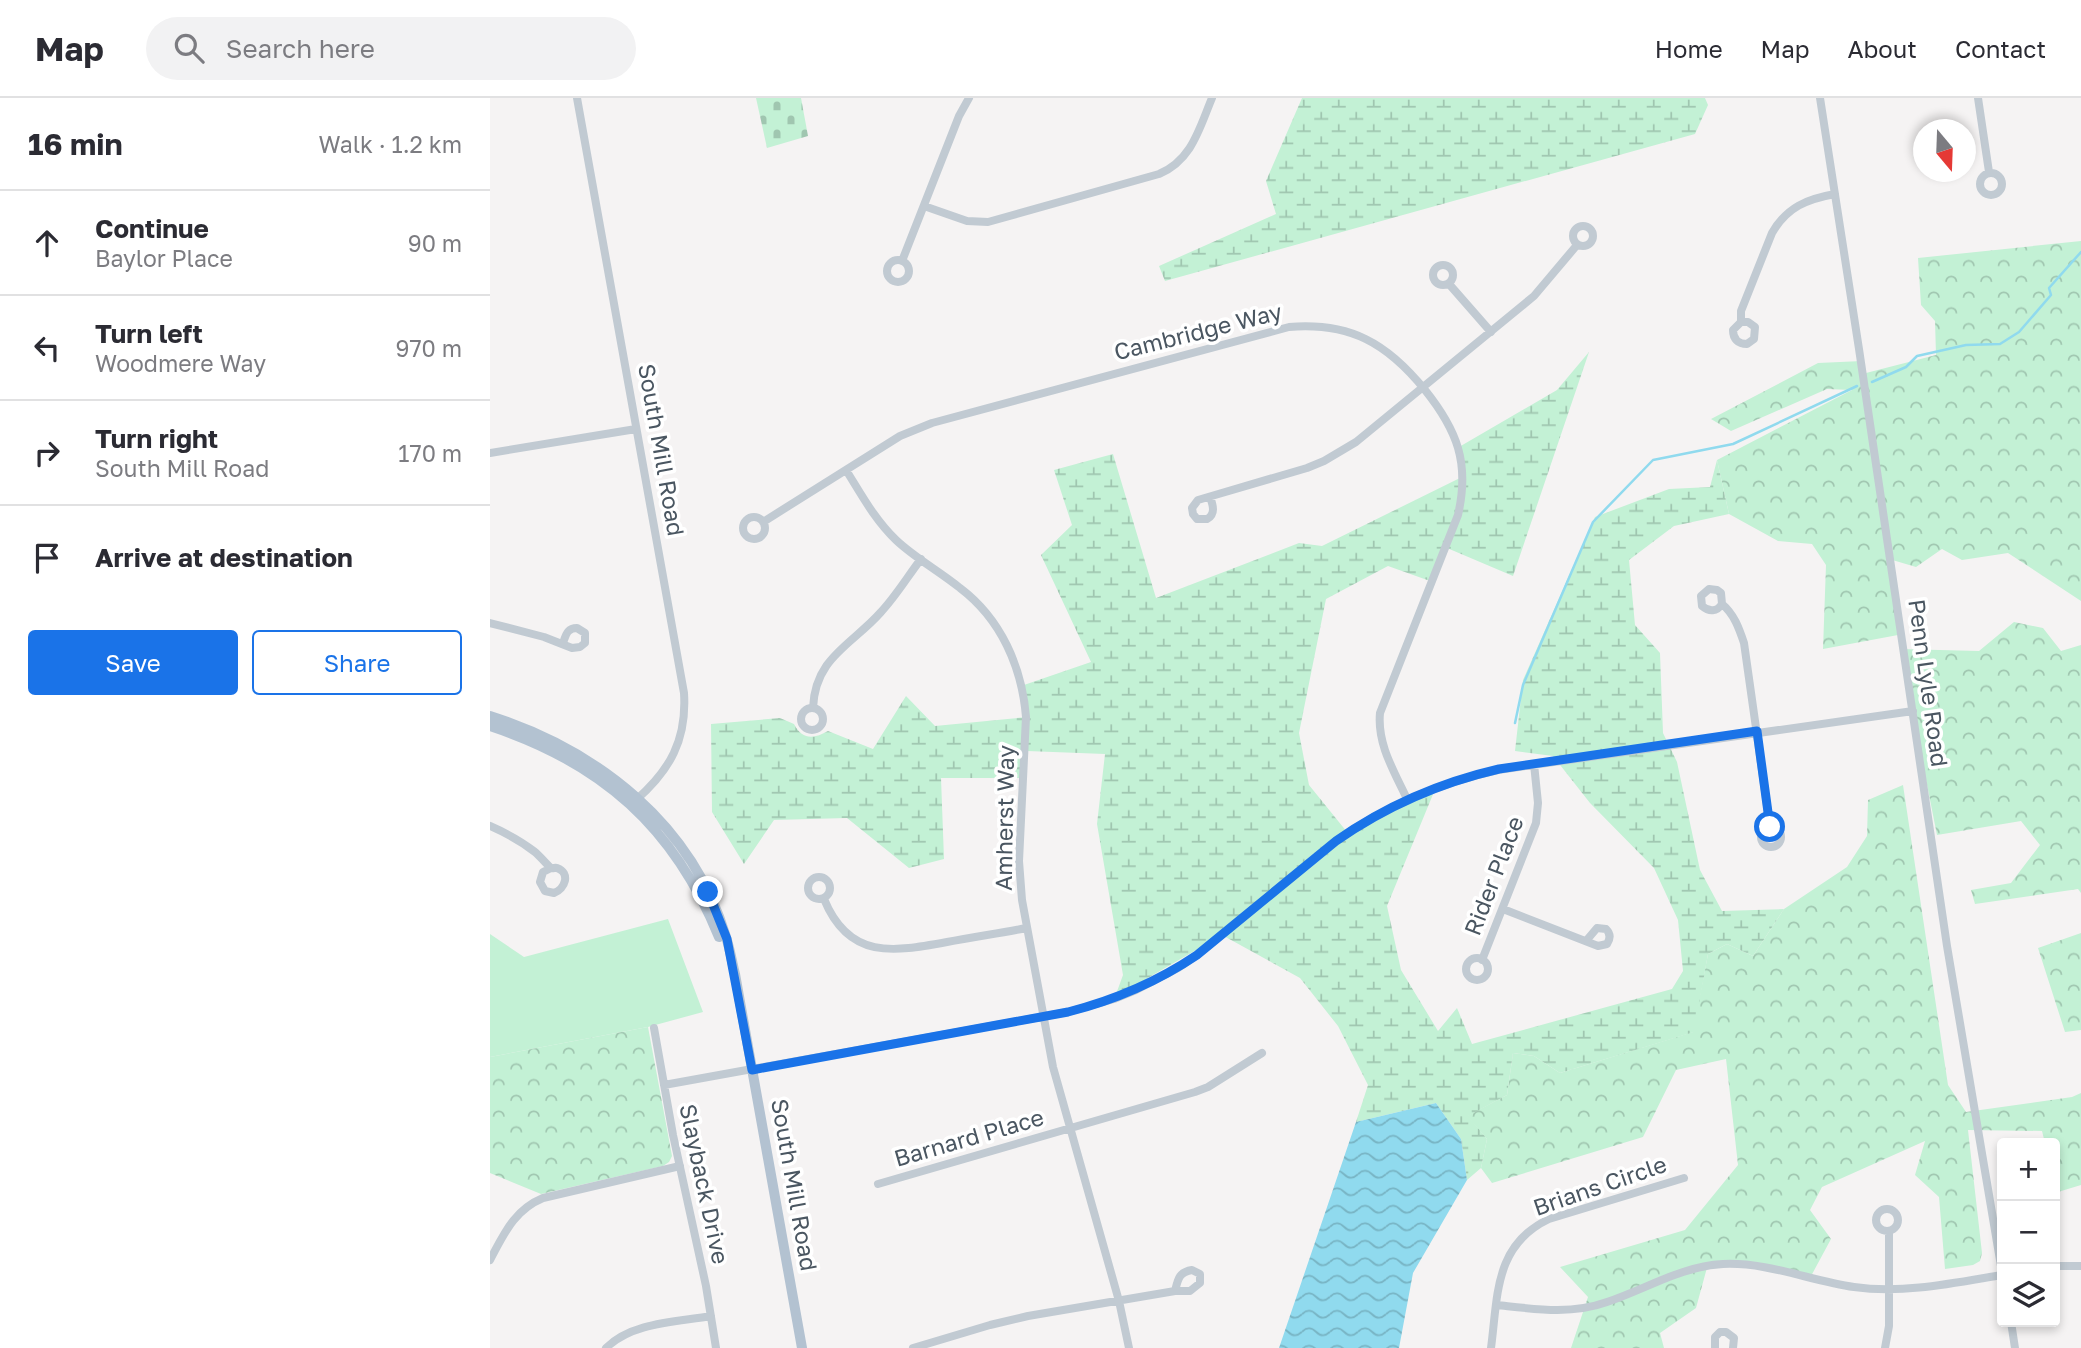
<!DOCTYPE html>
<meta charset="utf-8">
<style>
body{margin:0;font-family:"Golos Text",sans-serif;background:#f2f2f3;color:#2b2b33}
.controls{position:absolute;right:21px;bottom:21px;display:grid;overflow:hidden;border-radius:7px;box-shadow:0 4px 10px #0003}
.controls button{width:63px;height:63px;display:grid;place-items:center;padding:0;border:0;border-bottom:2px solid #e1e1e2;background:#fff;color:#2b2b33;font:35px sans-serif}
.compass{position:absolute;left:1423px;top:21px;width:63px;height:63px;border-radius:50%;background:#fff;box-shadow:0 4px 10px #0003;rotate:161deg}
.stop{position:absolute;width:21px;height:21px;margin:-16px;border:5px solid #1a73e8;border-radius:50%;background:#fff}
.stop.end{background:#1a73e8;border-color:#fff;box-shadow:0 2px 7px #0008}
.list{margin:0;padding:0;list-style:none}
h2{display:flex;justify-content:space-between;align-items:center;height:91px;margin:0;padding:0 28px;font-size:30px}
h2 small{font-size:23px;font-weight:400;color:#7c7c81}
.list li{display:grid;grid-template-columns:46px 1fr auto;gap:21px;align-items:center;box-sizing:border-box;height:105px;padding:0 28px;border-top:2px solid #e1e1e2}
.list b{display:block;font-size:26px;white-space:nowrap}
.list p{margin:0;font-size:23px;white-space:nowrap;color:#7c7c81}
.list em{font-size:23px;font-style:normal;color:#7c7c81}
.actions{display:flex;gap:14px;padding:21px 28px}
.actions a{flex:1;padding:16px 0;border:2px solid #1a73e8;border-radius:7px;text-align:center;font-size:24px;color:#1a73e8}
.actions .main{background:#1a73e8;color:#fff}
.icon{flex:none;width:38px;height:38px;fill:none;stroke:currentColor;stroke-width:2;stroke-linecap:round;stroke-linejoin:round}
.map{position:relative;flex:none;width:1591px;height:1250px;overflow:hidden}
header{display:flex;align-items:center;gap:42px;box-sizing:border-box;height:98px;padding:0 35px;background:#fff;border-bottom:2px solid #e1e1e2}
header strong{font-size:33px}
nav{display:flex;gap:38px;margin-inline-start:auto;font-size:24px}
.search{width:490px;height:63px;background:#f2f2f3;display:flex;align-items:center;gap:18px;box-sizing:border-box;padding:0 24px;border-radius:38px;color:#7c7c81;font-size:26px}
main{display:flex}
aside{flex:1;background:#fff}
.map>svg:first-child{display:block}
.grass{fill:#c3f1d5}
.forest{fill:url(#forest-crowns)}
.wetland{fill:url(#wetland-marsh)}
.cemetery{fill:url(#cemetery-stones)}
.water{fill:url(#water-waves)}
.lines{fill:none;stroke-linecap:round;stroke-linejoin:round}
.stream{stroke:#90daee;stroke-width:2.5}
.minor{stroke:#c1cad2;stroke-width:8}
.major{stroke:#b3c2d1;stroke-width:10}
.route{stroke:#1a73e8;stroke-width:9}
.labels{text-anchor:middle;stroke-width:7;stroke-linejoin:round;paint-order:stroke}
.street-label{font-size:23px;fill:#4a5661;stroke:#fff}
</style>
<header>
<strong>Map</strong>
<div class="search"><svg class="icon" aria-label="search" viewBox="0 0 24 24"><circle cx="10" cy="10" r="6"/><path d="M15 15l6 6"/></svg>Search here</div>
<nav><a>Home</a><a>Map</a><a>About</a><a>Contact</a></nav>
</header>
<main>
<aside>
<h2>16 min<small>Walk · 1.2 km</small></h2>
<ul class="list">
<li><svg class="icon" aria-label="ahead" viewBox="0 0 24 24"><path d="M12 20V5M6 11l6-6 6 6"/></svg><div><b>Continue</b><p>Baylor Place</p></div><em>90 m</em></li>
<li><svg class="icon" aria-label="left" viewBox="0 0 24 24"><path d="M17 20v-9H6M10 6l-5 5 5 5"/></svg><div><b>Turn left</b><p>Woodmere Way</p></div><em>970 m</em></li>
<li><svg class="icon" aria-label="right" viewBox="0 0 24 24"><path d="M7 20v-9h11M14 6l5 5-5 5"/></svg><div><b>Turn right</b><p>South Mill Road</p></div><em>170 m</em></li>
<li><svg class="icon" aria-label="arrive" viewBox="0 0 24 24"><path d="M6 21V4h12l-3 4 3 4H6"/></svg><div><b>Arrive at destination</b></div></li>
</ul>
<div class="actions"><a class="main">Save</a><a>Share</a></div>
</aside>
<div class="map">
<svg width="1591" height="1250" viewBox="0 0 1591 1250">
<defs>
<pattern id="forest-crowns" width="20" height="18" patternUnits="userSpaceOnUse" patternTransform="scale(1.75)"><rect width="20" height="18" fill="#c3f1d5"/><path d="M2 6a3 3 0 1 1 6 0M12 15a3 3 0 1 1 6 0" fill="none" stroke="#a0c6b0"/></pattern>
<pattern id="wetland-marsh" width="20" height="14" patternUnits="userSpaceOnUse" patternTransform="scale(1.75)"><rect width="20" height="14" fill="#c3f1d5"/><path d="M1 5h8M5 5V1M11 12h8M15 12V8" fill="none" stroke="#a0c6b0"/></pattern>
<pattern id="cemetery-stones" width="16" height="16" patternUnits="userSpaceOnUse" patternTransform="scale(1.75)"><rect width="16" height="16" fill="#c3f1d5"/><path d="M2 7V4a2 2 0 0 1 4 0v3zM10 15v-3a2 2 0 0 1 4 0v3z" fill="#a0c6b0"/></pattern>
<pattern id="water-waves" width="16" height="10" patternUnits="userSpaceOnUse" patternTransform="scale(1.75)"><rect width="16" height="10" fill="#90daee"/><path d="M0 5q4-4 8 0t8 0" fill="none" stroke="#78b4c4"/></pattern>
</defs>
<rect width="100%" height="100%" fill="#f5f3f3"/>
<!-- grass -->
<path class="grass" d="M178 821 213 914 158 929 0 959V836L34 859Z"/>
<!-- forest -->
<path class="forest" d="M1591 143V503L1518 455 1472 462 1452 451 1426 469 1399 461 1408 537 1333 551 1336 467 1322 446 1288 443 1239 416 1227 362 1362 292 1337 291 1241 333 1221 321 1328 265 1372 263 1376 275 1446 257 1445 223 1431 207 1428 160Z
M1524 524 1553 530 1571 553 1591 547V795L1588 791 1485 806 1481 792 1521 785 1550 747 1531 723 1447 737 1410 551 1489 553Z
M1413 687 1458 987 1476 1014 1582 999 1591 995V1087L1568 1094 1565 1083V1045H1555L1552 1033 1478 1032 1492 1155 1490 1163 1483 1167 1455 1171 1449 1099 1425 1077 1435 1043 1332 1089 1320 1112 1341 1141 1320 1180 1264 1167 1218 1166 1206 1210 1170 1235 1174 1250H1081L1098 1199 1070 1169 1195 1132 1248 1067 1236 961 1186 972 1153 1039 1002 1085 991 1070 997 1041 977 1018 1017 997 1023 955 1044 958 1070 975 1203 934 1218 856 1237 846 1263 858 1294 811 1357 769 1377 738 1378 702Z
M1591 835V932L1575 934 1548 850Z
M158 929 182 1058 179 1064 173 1068 51 1096 0 1075V959Z"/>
<!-- wetland -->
<path class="wetland" d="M812 0H1215L1218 7 1205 36 675 183 669 168 786 116 776 83Z
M1099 254 1023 478 957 450 940 483 898 468 836 501 809 635 819 687 857 734 946 689 897 808 911 872 948 933 967 910 982 946 1182 891 1193 873 1188 822 1164 770 1100 705 1063 658 1025 653 1033 582 1105 419 1179 391 1220 389 1227 362 1239 416 1184 428 1139 462 1145 527 1170 555 1173 635 1187 664 1210 772 1232 813 1294 811 1263 858 1237 846 1218 856 1204 934 1070 975 1044 958 1023 955 1017 997 978 1018 997 1041 991 1070 977 1082 971 1041 946 1005 866 1024 878 987 848 928 810 880 732 837 625 899 633 877 607 726 615 656 537 653 535 680H451L454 761 419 770 357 720 284 722 254 766 222 714 221 626 290 620 304 626C312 642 324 641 338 633L383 651 416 598 445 628 537 619 531 588 601 564 551 457 582 427 564 372 623 356 666 500 809 445 832 448 972 379 969 349 1067 292Z"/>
<!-- cemetery -->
<path class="cemetery" d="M266 0H311L318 38 277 50Z"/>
<!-- water -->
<path class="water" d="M946 1005 971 1041 977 1082 923 1175 909 1250H789L866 1024Z"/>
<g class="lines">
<!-- stream -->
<path class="stream" d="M1382 284 1416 269 1427 258 1476 247 1510 246 1529 234 1561 197 1559 190 1591 154
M1025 625 1033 587 1103 424 1163 362 1243 346 1367 288"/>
<!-- minor -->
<path class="minor" d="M87 0 194 595C197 642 180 672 146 702
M1330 0 1369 251 1457 848 1512 1174
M1488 0 1499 74
M1490 86a11 11 0 1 1 22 0a11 11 0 1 1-22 0Z
M434 108 477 123 498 124 669 76C702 62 709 31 722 0
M1083 138a10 10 0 1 1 20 0a10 10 0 1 1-20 0Z
M397 173a11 11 0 1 1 22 0a11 11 0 1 1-22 0Z
M412 163 469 18 479 0
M943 177a10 10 0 1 1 20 0a10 10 0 1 1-20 0Z
M959 186 1001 234
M1251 224H1258L1265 229 1264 241 1257 246C1248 246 1243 241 1243 232L1251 224V213L1282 135C1297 109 1317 101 1345 96
M0 355 146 331
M356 372C371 396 385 422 406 442 425 460 449 473 470 490 511 521 532 569 536 619L529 763 532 802 563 969 629 1203 639 1250
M720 399C723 407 726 416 717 421H707L703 416 702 410 708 402 817 370 834 363 866 344 1044 198 1087 147
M253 430a11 11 0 1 1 22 0a11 11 0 1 1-22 0Z
M273 424 410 338 442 325 799 229C860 224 897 245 935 292 967 332 980 365 968 417L890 615C887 646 904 673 917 701
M1232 506C1227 514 1219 514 1212 508L1211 498 1219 491 1227 492 1231 495 1232 506C1244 516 1249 530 1254 545L1280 729
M0 525 54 539 82 550 90 549 95 545V535L87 530C77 530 76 537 73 545
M311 621a11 11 0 1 1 22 0a11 11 0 1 1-22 0Z
M323 610C325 559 362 547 391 514 406 498 418 478 431 461
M0 728C16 735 31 743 45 754 49 757 58 768 61 770 63 771 65 769 67 770 81 775 75 791 64 795L55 793 50 784 53 774 61 770
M1271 739a10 10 0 1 1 20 0a10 10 0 1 1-20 0Z
M318 790a11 11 0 1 1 22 0a11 11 0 1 1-22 0Z
M334 801C359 862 403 854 457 844 484 839 510 835 537 830
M1013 811 1108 848 1117 846C1121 840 1120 835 1116 831L1107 830 1096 843
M976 871a11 11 0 1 1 22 0a11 11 0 1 1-22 0Z
M992 862 1046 725 1048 705 1044 666
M164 930 183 1037 216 1188 226 1250
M174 987 578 914 624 901 646 892 688 870 707 857 846 743C896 708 948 685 1008 672L1423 613
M388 1086 705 994 718 989 772 955
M1386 1122a11 11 0 1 1 22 0a11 11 0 1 1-22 0Z
M0 1162C14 1136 24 1112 53 1100L190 1068
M1565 1168H1591
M1007 1207C1044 1211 1081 1217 1117 1204 1156 1191 1192 1168 1233 1166 1278 1164 1321 1183 1364 1189 1413 1196 1464 1185 1512 1177
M1521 1224 1525 1250
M116 1250C142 1224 187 1224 221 1218
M423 1250 500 1227 538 1218 685 1193H700L710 1185V1176L702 1172C689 1174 688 1181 685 1193
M1001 1250C1008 1198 1004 1147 1059 1121L1194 1080
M1225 1250V1239L1230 1234H1236L1244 1240 1243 1250
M1395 1250 1399 1228V1133"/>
<!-- major -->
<path class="major" d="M0 618C109 653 202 726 236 839 240 851 242 864 245 876L312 1250
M0 628C112 665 184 729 229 839"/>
</g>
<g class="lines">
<!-- route -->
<path class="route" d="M218 794 237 841 262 972 578 914C625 902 667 884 707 857L846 743C896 708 948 685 1009 671L1267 633 1280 729"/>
</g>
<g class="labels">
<!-- street labels -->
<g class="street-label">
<text transform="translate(708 234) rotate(-14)" y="8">Cambridge Way</text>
<text transform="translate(171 352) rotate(80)" y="8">South Mill Road</text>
<text transform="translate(1438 585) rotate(82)" y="8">Penn Lyle Road</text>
<text transform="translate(515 720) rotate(-89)" y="8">Amherst Way</text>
<text transform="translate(1004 778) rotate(-69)" y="8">Rider Place</text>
<text transform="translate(479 1040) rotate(-16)" y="8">Barnard Place</text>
<text transform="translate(214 1086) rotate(78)" y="8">Slayback Drive</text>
<text transform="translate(304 1087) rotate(80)" y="8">South Mill Road</text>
<text transform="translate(1110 1088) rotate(-19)" y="8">Brians Circle</text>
</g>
</g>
</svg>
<div class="controls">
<button>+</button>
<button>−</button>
<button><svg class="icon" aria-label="layers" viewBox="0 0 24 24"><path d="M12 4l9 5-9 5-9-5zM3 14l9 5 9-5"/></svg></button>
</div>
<svg class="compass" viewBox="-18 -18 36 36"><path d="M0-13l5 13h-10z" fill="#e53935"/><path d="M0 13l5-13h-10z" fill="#7c7c81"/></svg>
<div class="stop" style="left:1280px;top:729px"></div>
<div class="stop end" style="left:218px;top:794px"></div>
</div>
</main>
